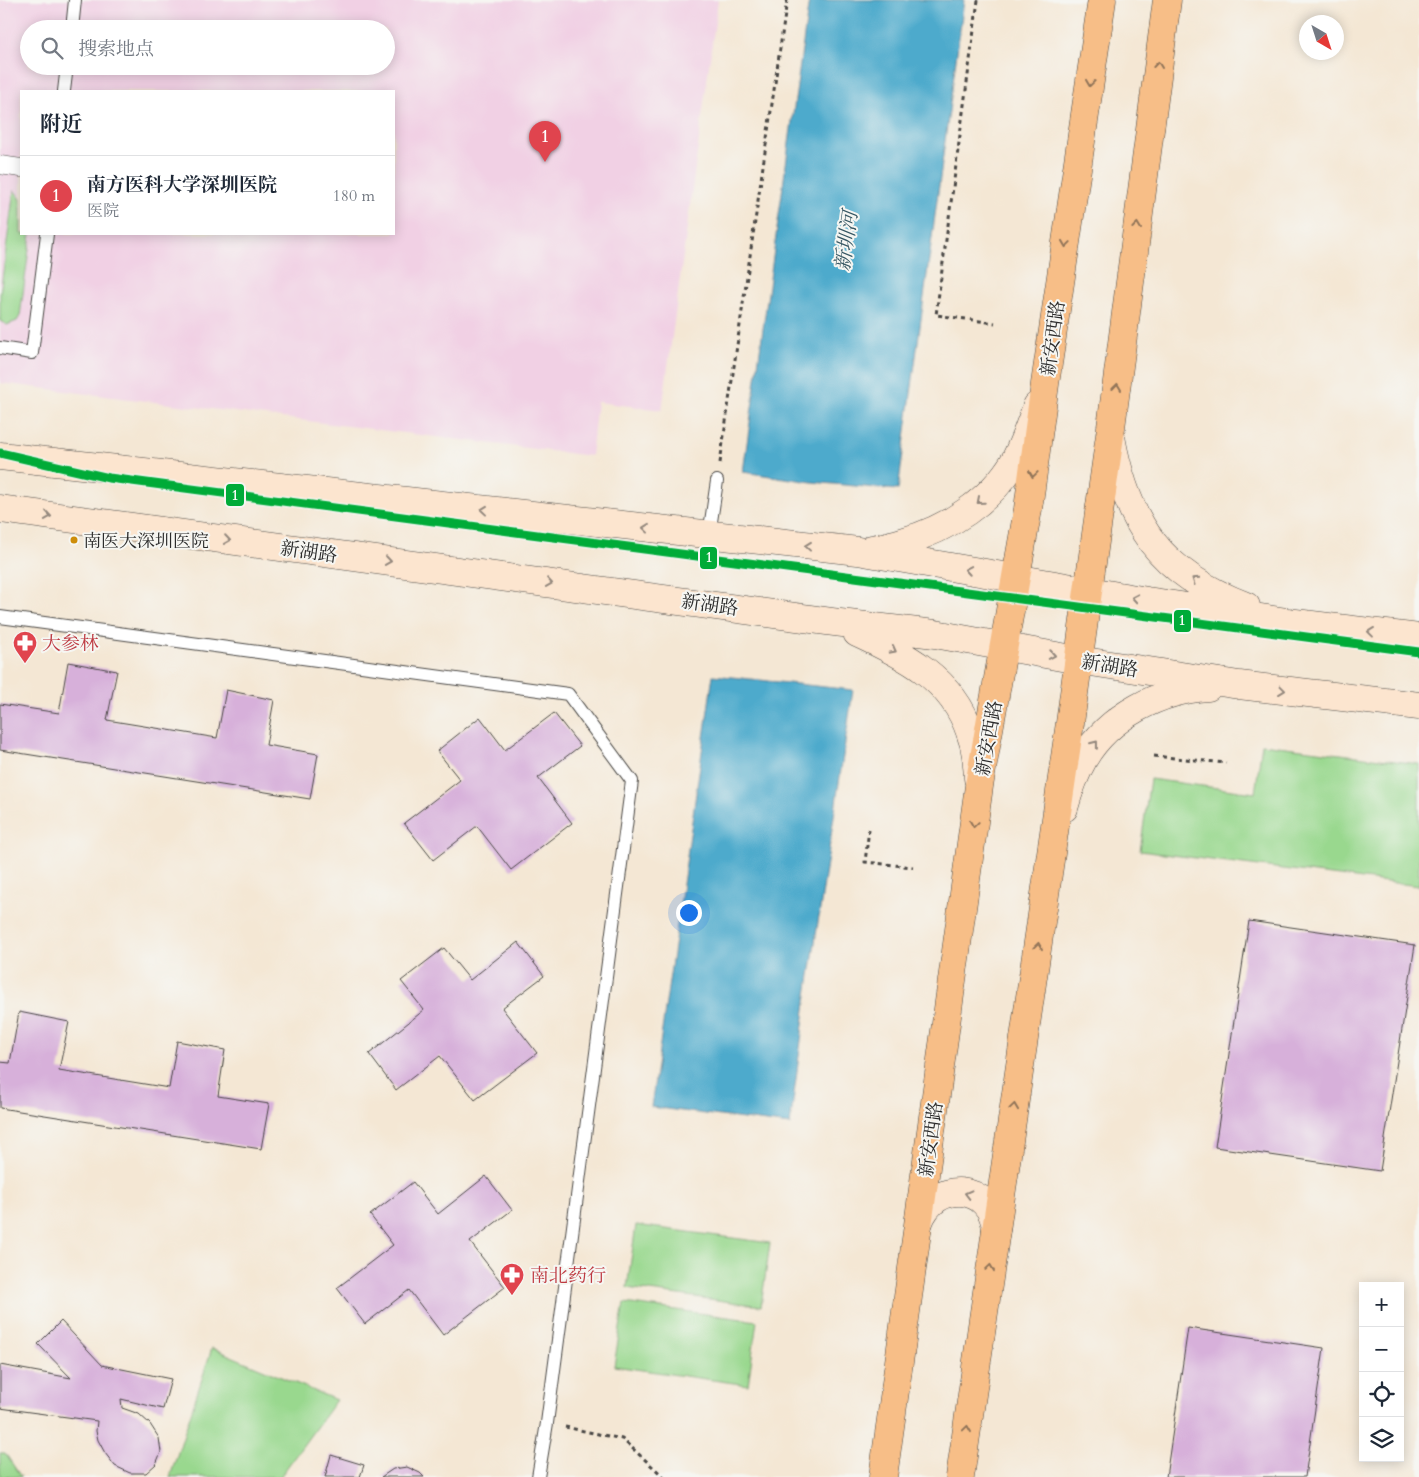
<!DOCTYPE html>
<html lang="zh">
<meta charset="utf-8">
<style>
body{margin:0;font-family:Cardo,"Noto Serif SC",serif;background:#f2f2f3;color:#1f2937}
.controls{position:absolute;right:15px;bottom:15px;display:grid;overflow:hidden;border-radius:0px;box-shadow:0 2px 12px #0003}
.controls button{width:45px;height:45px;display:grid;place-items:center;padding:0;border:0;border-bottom:1px solid #e0e1e3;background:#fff;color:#1f2937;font:25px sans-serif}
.compass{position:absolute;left:1299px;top:15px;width:45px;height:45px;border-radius:50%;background:#fff;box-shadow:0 2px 12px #0003;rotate:141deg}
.you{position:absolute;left:688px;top:912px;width:18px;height:18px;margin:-12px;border:4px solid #fff;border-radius:50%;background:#1a73e8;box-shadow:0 0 0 8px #1a73e833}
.badge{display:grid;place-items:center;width:32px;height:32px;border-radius:50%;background:#2563eb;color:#fff;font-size:16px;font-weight:700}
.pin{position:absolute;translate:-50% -41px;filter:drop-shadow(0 1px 2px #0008)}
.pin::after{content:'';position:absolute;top:26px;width:18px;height:15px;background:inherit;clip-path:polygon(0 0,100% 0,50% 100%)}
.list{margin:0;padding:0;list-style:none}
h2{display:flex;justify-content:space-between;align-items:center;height:65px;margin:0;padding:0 20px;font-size:21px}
h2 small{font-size:16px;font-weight:400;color:#747a83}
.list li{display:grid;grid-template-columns:32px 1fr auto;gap:15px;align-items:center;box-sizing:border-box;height:80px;padding:0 20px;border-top:1px solid #e0e1e3}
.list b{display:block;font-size:19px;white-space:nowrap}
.list p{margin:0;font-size:16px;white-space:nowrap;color:#747a83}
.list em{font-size:16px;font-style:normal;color:#747a83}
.icon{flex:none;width:28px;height:28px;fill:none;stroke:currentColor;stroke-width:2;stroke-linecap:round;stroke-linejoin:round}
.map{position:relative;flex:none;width:1419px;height:1477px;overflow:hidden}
.search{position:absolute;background:#fff;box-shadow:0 2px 12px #0003;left:20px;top:20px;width:375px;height:55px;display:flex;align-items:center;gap:12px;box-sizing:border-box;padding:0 18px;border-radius:28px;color:#747a83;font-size:19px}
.panel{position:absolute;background:#fff;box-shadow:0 2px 12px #0003;left:20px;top:90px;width:375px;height:145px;border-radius:0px}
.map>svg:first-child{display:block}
.built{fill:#f1d0e4;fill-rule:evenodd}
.green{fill:#99d88e;stroke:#62825c}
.water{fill:#4eaacc;stroke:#3c6a7c}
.building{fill:#d7b0da}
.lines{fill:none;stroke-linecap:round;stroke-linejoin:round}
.service-casing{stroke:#494744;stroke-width:14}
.pedestrian-casing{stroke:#494744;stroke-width:19}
.secondary-casing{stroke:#494744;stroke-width:29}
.primary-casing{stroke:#494744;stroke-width:29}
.path{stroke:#494744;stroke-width:3;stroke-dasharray:4 4;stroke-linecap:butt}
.service{stroke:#fff;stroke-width:12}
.pedestrian{stroke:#fff;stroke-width:18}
.secondary{stroke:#fce5cf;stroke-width:28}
.primary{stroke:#f7be87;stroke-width:28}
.metro-1-casing{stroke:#f6f6f2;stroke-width:12}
.metro-1{stroke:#00ab39;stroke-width:9}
.oneway{stroke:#917459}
.oneway2{stroke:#94887d}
.bus-dot{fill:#ce8d09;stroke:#f6f6f2;stroke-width:2}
.labels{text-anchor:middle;stroke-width:4;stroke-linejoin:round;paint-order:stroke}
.bus-label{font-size:18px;fill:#2b2b2b;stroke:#f6f6f2;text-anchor:start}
.street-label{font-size:19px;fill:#2b2b2b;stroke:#f6f6f2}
.health-label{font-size:19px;fill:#be3a42;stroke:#f6f6f2;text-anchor:start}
.water-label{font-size:20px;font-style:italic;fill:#375763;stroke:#f6f6f2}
.line-badge{stroke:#f6f6f2;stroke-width:2}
.badge-label{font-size:14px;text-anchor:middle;font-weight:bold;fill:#fff}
</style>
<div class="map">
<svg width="1419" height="1477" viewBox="0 0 1419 1477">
<rect width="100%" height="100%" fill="#f6f6f2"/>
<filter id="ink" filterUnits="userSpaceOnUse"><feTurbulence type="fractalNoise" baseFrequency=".02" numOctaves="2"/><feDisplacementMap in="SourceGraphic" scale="10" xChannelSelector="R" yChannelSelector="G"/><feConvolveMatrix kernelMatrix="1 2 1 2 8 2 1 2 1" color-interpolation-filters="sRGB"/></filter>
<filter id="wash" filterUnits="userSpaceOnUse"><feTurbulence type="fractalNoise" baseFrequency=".0096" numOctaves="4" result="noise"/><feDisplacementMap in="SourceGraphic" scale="20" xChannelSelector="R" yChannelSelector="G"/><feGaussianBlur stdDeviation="1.12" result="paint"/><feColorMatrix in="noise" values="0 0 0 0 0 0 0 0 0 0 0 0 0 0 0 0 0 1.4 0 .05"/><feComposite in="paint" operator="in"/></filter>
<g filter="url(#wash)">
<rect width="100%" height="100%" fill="#f4e7d4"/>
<!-- built -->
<path class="built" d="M0 0H718L662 410 597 402 591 456 0 383ZM29 29H386V66H29ZM21 91H394V234H21Z"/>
<!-- green -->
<path class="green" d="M14 190 21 199V234H31L20 316 17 321 7 325 0 321V294Z
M1262 744 1419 764V886L1140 851 1150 779 1255 793Z
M636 1225 770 1243 761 1306 627 1288Z
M624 1303 757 1321 748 1385 614 1366Z
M212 1348 336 1400 280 1477H170Z
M0 1453H5L21 1477H0Z"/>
<!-- water -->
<path class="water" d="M809 0H964L898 490 812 482 743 472Z
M713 675 853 690 806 1002 790 1125 651 1107Z"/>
<g id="blocks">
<!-- building -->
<path class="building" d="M68 662 117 671 107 720 217 738 226 690 274 700 266 745 318 754 310 799 0 750V704L59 713Z
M554 713 580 746 538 778 572 823 511 870 477 826 433 860 404 823 460 780 437 751 480 717 505 750Z
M1249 921 1415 945 1380 1171 1215 1147Z
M518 942 544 976 502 1008 537 1053 475 1100 440 1056 396 1090 369 1054 424 1010 401 981 444 948 470 980Z
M19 1012 69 1022 59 1070 169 1088 177 1041 225 1050 218 1096 269 1104 261 1149 0 1108V1062L10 1063Z
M486 1176 512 1210 470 1242 505 1287 443 1335 409 1290 365 1324 337 1288 393 1245 370 1215 413 1182 438 1214Z
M61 1321 102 1365 171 1379 163 1409 121 1399 122 1408 139 1414 150 1424 159 1438 161 1452 156 1464 146 1473H130L115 1466 105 1453 98 1440 96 1431 97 1421 0 1408V1365L71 1378 38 1344Z
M1188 1328 1324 1348 1305 1477H1166Z
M331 1455 364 1465 360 1477H325Z
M407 1467 420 1473 424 1477H381L393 1469Z"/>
</g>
</g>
<g filter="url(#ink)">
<use href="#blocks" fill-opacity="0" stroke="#494744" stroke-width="1"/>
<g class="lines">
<defs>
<path id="service" d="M72 29 75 0
M64 91 67 66
M0 348 32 353 47 234
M709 535 717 481
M0 617 568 694 632 781 547 1423 538 1477"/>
<path id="pedestrian" d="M0 165 21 168"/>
<path id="secondary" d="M1111 437C1127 524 1160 574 1246 606
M0 456 858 551 1147 601 1287 622 1419 638
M0 509 833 622 935 634 1078 660 1239 685 1419 706
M872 549C882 547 893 545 902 542 948 529 991 501 1015 460 1024 443 1030 424 1037 406
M857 633C905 655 952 678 970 732 976 747 977 762 978 778
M1064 808C1069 790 1075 774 1084 758 1109 716 1160 690 1208 687
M919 1222C934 1179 992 1183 996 1229"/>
<path id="primary" d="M883 1477 979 786 1028 509 1045 384 1102 0
M960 1477 1070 723 1088 591 1110 435 1167 0"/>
</defs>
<!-- service casing -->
<use href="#service" class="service-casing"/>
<!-- pedestrian casing -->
<use href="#pedestrian" class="pedestrian-casing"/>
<!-- secondary casing -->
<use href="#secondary" class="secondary-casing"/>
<!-- primary casing -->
<use href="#primary" class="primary-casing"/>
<!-- path -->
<path class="path" d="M978 0 936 315 995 323
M720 463 787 0
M1154 756 1226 763
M869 829 865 862 913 867
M565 1427 622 1439 664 1477"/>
<!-- service -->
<use href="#service" class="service"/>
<!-- pedestrian -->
<use href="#pedestrian" class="pedestrian"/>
<!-- secondary -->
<use href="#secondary" class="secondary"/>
<!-- primary -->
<use href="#primary" class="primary"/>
<defs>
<path id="metro-1" d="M0 453 109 478 1419 652"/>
</defs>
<!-- metro-1 casing -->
<use href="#metro-1" class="metro-1-casing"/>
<!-- metro-1 -->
<use href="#metro-1" class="metro-1"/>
</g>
<!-- one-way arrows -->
<defs><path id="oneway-chevron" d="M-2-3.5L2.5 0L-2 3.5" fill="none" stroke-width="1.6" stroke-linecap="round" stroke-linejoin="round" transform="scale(1.25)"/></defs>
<g class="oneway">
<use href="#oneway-chevron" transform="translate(1158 65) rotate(-83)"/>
<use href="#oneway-chevron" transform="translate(1090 83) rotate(98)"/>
<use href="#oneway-chevron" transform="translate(1137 226) rotate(-83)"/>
<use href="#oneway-chevron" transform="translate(1066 244) rotate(98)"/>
<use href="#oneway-chevron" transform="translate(1117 387) rotate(-83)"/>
<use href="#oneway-chevron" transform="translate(1033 474) rotate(98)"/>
<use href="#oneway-chevron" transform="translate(974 824) rotate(98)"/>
<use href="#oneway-chevron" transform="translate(1038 946) rotate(-82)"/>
<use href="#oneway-chevron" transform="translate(1014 1107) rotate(-82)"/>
<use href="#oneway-chevron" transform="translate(990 1268) rotate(-82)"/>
<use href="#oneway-chevron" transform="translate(967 1429) rotate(-82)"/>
</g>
<g class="oneway2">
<use href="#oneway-chevron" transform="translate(980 501) rotate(139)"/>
<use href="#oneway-chevron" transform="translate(484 510) rotate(-174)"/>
<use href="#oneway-chevron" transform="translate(48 516) rotate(8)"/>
<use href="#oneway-chevron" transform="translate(646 528) rotate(-174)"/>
<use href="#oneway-chevron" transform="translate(227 540) rotate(8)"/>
<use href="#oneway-chevron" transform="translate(808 546) rotate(-174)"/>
<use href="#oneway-chevron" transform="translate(388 561) rotate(8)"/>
<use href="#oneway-chevron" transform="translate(968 570) rotate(-170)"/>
<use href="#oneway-chevron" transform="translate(1195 580) rotate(-145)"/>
<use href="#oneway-chevron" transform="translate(549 583) rotate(8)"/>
<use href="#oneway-chevron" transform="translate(1135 598) rotate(-170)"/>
<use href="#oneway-chevron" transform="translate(1371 632) rotate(-173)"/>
<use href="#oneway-chevron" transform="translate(893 650) rotate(28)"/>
<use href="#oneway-chevron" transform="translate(1052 655) rotate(10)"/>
<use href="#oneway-chevron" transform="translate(1282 690) rotate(7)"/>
<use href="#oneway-chevron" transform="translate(1095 744) rotate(-52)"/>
<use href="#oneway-chevron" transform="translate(968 1194) rotate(-166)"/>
</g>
</g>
<!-- icons -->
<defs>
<symbol id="pharmacy-pin" viewBox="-11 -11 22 30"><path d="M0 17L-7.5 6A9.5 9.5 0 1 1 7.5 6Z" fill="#e0444e" stroke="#f6f6f2"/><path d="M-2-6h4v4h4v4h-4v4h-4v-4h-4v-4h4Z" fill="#fff"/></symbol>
</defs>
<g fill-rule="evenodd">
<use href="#pharmacy-pin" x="11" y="629" width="28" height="38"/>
<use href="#pharmacy-pin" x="498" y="1261" width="28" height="38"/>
</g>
<!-- markers -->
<circle class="bus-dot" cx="74" cy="540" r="4.5"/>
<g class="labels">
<!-- bus labels -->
<g class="bus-label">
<text x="83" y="547">南医大深圳医院</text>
</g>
<!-- street labels -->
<g class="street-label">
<text transform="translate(1052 338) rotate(-82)" y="7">新安西路</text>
<text transform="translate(309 551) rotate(8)" y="7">新湖路</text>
<text transform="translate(710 604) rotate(8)" y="7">新湖路</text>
<text transform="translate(1110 665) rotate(9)" y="7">新湖路</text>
<text transform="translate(988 738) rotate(-80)" y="7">新安西路</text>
<text transform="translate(930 1139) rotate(-82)" y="7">新安西路</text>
</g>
<!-- health labels -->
<g class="health-label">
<text x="42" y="650">大参林</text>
<text x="530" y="1282">南北药行</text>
</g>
<!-- water labels -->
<g class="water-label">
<text transform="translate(846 241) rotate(-82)" y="7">新圳河</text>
</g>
</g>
<g class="line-badge">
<rect x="225" y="483" width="20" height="24" rx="5" fill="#00ab39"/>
<rect x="699" y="546" width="19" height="24" rx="5" fill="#00ab39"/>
<rect x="1173" y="609" width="19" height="24" rx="5" fill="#00ab39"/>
</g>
<g class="badge-label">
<text x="235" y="500">1</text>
<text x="709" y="562">1</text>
<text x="1182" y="625">1</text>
</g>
</svg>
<div class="controls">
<button>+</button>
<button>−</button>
<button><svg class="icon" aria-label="locate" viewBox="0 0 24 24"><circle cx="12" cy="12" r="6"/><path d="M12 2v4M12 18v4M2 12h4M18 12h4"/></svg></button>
<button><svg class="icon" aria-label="layers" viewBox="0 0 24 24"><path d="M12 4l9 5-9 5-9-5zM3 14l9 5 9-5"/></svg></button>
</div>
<svg class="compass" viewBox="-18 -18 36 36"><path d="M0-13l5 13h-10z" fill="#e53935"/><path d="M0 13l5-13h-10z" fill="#747a83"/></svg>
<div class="you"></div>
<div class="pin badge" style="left:545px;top:162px;background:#e0444e">1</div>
<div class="search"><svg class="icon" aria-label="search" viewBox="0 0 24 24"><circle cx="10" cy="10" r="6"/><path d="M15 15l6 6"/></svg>搜索地点</div>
<section class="panel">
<h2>附近<small></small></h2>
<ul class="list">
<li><span class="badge" style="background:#e0444e">1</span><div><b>南方医科大学深圳医院</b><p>医院</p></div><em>180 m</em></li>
</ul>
</section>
</div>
